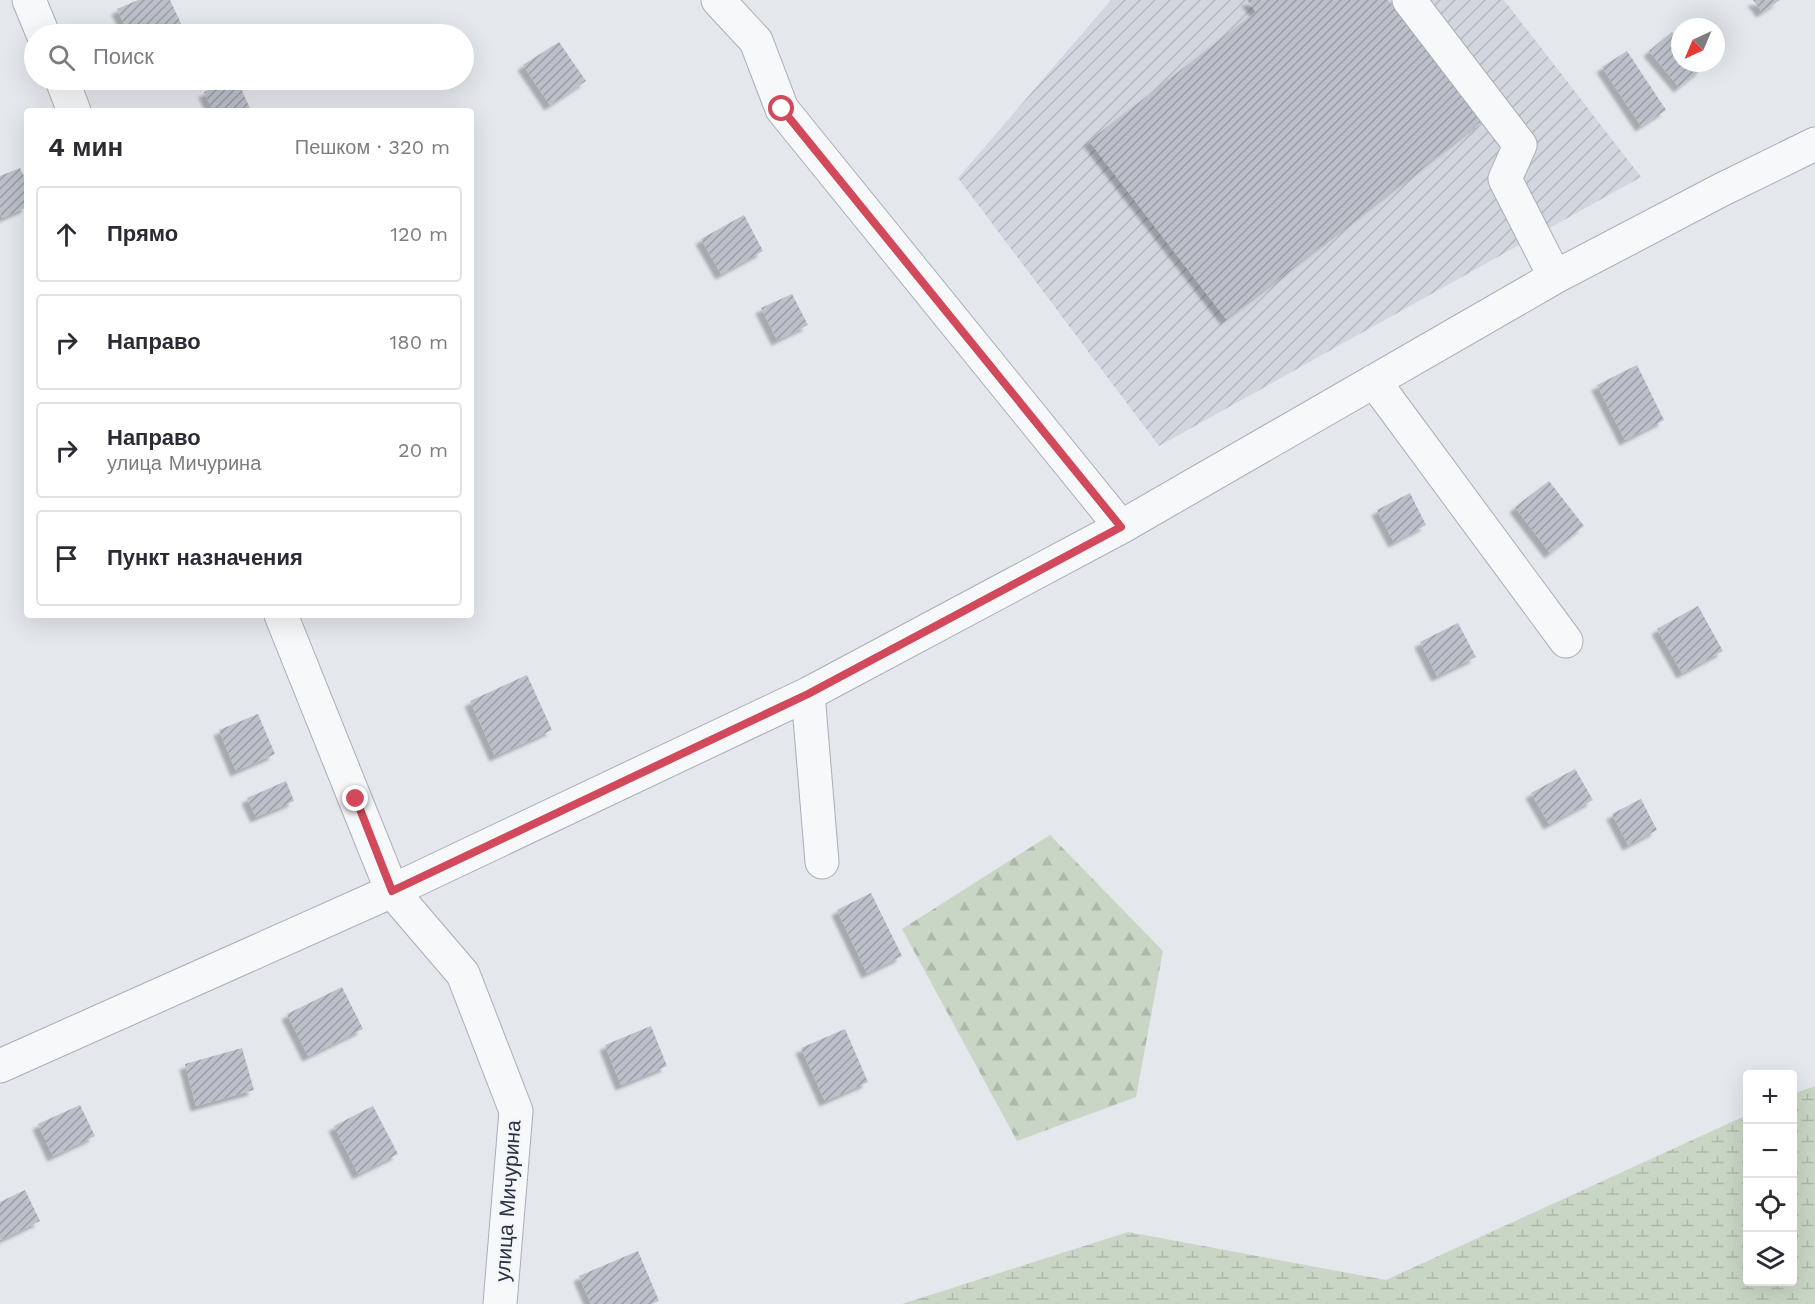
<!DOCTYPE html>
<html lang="ru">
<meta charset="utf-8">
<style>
body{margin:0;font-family:"Work Sans",sans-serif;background:#f7f7f7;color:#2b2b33}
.controls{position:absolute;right:18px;bottom:18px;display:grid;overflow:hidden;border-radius:6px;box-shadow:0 6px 24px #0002}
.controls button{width:54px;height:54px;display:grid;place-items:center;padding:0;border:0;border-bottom:2px solid #e1e1e2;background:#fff;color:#2b2b33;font:30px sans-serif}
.compass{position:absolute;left:1671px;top:18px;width:54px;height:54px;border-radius:50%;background:#fff;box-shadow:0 6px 24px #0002;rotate:224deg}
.stop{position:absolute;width:18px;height:18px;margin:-14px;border:4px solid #d1495b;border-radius:50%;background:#fff}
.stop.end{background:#d1495b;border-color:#fff;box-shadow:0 2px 6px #0008}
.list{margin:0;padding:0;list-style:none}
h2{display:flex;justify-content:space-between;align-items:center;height:78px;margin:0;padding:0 24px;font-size:26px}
h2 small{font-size:20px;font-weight:400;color:#7c7c81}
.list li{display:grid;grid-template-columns:39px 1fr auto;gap:18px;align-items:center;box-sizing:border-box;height:96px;margin:0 12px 12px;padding:0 12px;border:2px solid #e1e1e2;border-radius:6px}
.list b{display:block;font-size:22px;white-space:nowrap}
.list p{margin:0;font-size:20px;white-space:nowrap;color:#7c7c81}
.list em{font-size:20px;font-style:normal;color:#7c7c81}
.icon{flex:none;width:33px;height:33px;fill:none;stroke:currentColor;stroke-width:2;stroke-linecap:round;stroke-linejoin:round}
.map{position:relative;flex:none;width:1815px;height:1304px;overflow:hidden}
.search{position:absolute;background:#fff;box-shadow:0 6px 24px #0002;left:24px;top:24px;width:450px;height:66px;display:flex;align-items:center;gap:15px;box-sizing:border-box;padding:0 21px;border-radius:33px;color:#7c7c81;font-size:22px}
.panel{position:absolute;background:#fff;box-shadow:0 6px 24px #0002;left:24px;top:108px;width:450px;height:510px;border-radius:6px}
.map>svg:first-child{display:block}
.industrial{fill:url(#industrial-furrows)}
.forest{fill:url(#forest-firs)}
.wetland{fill:url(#wetland-marsh)}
.building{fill:url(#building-hatch);filter:url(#shadow)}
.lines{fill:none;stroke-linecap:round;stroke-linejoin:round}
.minor-casing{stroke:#a9aeb7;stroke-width:35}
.minor{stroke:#f7f8fa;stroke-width:33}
.route{stroke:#d1495b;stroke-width:8}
.labels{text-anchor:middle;stroke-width:5;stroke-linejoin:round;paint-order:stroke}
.street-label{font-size:21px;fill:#2b3445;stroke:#f4f6f9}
</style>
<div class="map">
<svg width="1815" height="1304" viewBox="0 0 1815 1304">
<defs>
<pattern id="industrial-furrows" width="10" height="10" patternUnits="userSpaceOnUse" patternTransform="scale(1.5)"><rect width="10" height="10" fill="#d2d6de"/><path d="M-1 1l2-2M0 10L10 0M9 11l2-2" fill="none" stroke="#b4b8c0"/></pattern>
<pattern id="forest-firs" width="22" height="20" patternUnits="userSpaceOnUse" patternTransform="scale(1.5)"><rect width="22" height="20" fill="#c9d6c5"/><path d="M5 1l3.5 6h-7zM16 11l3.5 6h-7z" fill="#adb8ab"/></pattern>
<pattern id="wetland-marsh" width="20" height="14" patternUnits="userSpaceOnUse" patternTransform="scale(1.5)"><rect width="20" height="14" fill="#c9d6c5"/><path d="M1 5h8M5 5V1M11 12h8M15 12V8" fill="none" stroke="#adb8ab"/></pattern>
<pattern id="building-hatch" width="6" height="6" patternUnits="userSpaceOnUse" patternTransform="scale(1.5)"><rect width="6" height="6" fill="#bbc0ca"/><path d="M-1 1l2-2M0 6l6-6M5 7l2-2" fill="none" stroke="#989da6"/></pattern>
<filter id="shadow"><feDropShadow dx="-5.5" dy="5.5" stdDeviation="1.5" flood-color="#0004"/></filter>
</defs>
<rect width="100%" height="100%" fill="#e4e7ec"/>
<!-- industrial -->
<path class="industrial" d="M1111 0H1504L1641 177 1159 446 958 178Z"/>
<!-- forest -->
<path class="forest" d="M1050 835 1163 951 1136 1097 1017 1141 902 929Z"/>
<!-- wetland -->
<path class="wetland" d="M1815 1086V1304H902L1128 1232 1386 1280 1747 1115 1748 1282H1792L1793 1094Z"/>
<!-- building -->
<path class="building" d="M138 0H170L186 34H129L117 9Z
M1247 0H1388L1482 121 1226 319 1089 141 1256 12Z
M1753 0H1780L1762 12Z
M1672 32 1680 42V63H1697L1702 69 1679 87 1649 51Z
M559 42 586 81 550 105 523 65Z
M1627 51 1666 110 1641 126 1602 67Z
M233 80H237L250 108 243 111H213L204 92Z
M20 168 27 182V207L2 218 0 213V176Z
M744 215 763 251 721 274 701 239Z
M792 294 808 325 777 340 761 308Z
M1637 365 1664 420 1625 440 1597 385Z
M1549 481 1584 526 1550 553 1515 507Z
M1410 493 1426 525 1394 542 1377 510Z
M1698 606 1723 651 1682 673 1657 629Z
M1458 623 1476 657 1437 676 1420 642Z
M527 675 552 730 495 756 470 701Z
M258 714 275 754 236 771 219 730Z
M1575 769 1593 800 1549 824 1531 793Z
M286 781 294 801 256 817 247 798Z
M1641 799 1657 830 1628 845 1612 814Z
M871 893 902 956 867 973 837 910Z
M342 987 363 1029 308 1056 287 1014Z
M651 1026 667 1066 621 1085 605 1045Z
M845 1029 868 1082 825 1101 801 1048Z
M242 1048 254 1090 196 1106 185 1064Z
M80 1105 95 1136 53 1156 38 1124Z
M373 1106 398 1154 358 1174 334 1126Z
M25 1190 40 1221 0 1240V1202Z
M638 1251 659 1301 651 1304H591L579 1276Z"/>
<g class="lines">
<defs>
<path id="minor" d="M29 0 43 34
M718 0 756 41 782 109 1121 527
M1409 0 1520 145 1505 179 1555 277
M62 80 74 111
M1374 381 1566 641
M281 615 392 891 463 974 516 1111 500 1304
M808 694 822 862
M0 1066 392 891 808 694 1121 527 1555 277 1721 190 1815 144"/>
</defs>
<!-- minor casing -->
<use href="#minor" class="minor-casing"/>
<!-- minor -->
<use href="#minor" class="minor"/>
</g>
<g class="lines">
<!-- route -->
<path class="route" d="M356 799 392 891 808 694 1121 527 782 109"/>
</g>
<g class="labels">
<!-- street labels -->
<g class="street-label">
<text transform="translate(508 1201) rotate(-86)" y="7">улица Мичурина</text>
</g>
</g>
</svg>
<div class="controls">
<button>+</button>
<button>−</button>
<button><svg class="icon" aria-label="locate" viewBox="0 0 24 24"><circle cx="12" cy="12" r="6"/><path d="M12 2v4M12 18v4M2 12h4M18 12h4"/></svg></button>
<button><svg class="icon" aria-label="layers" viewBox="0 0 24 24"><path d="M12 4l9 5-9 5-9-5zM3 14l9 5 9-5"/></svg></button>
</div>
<svg class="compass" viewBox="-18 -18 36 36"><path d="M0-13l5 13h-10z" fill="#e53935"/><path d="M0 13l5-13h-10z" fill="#7c7c81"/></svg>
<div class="stop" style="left:782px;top:109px"></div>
<div class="stop end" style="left:356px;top:799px"></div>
<div class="search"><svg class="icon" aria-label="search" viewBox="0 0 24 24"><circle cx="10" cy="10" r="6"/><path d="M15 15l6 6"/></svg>Поиск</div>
<section class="panel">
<h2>4 мин<small>Пешком · 320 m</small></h2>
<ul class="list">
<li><svg class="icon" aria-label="ahead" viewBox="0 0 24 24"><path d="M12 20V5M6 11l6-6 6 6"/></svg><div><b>Прямо</b></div><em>120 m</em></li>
<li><svg class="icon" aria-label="right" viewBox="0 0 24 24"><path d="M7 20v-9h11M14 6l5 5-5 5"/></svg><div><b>Направо</b></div><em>180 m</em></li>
<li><svg class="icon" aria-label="right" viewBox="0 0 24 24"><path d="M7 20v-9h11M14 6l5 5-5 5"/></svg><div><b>Направо</b><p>улица Мичурина</p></div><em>20 m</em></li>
<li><svg class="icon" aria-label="arrive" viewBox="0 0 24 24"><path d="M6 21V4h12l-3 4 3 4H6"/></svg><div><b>Пункт назначения</b></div></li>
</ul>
</section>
</div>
